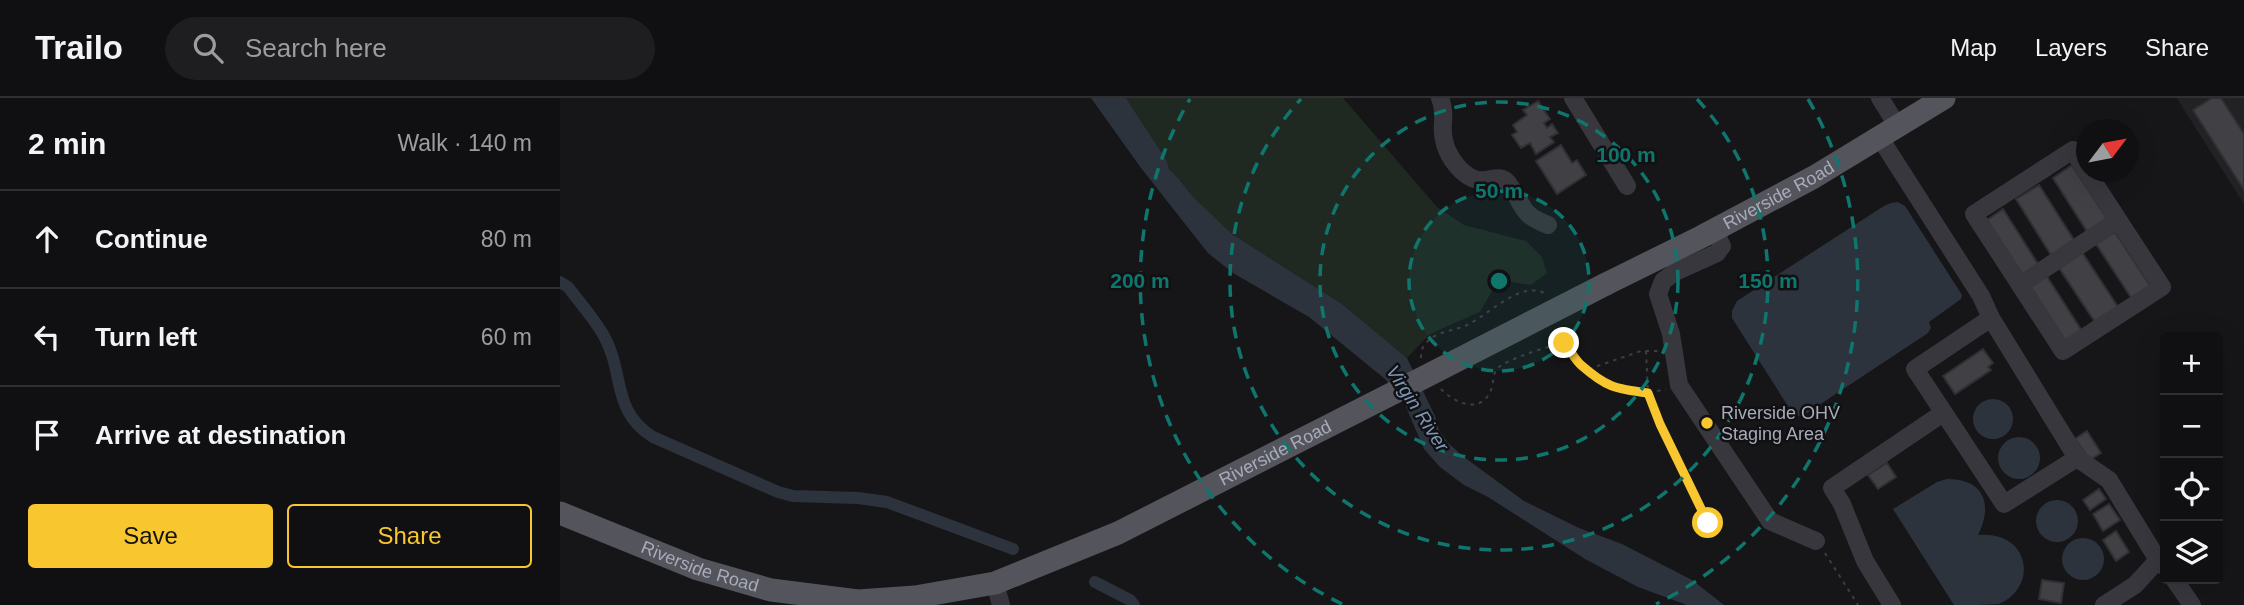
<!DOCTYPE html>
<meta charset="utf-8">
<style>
body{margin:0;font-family:Helvetica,sans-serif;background:#1e1e20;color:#f1f3f6}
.controls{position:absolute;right:21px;bottom:21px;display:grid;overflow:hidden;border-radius:7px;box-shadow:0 7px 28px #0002}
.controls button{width:63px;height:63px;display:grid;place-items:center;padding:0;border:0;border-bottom:2px solid #303032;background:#101012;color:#f1f3f6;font:35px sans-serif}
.compass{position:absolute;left:1516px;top:21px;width:63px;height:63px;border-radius:50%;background:#101012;box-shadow:0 7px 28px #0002;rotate:58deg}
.stop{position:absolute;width:21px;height:21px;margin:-16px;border:5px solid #f8c72f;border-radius:50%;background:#fff}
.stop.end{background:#f8c72f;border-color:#fff;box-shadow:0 2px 7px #0008}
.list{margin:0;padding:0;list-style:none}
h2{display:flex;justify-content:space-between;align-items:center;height:91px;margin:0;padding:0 28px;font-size:30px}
h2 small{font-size:23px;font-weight:400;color:#9c9d9f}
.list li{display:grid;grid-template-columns:46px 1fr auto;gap:21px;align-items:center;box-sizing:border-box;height:98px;padding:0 28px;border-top:2px solid #303032}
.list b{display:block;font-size:26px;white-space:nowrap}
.list em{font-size:23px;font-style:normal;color:#9c9d9f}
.actions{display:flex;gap:14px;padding:21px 28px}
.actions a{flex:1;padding:16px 0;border:2px solid #f8c72f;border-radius:7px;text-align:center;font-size:24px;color:#f8c72f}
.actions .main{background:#f8c72f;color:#111}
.icon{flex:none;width:38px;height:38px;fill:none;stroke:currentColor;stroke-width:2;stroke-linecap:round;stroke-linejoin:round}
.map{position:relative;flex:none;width:1684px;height:507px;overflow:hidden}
header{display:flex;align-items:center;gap:42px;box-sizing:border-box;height:98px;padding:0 35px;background:#101012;border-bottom:2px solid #303032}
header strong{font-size:33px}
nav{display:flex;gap:38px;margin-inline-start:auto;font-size:24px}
.search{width:490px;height:63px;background:#1e1e20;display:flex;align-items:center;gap:18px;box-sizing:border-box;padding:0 24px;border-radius:38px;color:#9c9d9f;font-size:26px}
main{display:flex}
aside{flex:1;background:#101012}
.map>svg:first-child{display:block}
.built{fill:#222225}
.green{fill:#202822}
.water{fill:#2c333d}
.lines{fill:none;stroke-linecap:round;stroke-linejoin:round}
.canal{stroke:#2c333d;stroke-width:12}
.building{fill:#404045;stroke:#303034;stroke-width:2}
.path{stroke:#3d3e44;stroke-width:2;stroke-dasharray:3.5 5;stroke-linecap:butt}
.minor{stroke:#37373d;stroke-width:18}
.major{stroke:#53545c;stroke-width:23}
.major-bridge{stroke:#53545c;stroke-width:23}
.route{stroke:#f8c72f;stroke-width:9}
.ring{fill:none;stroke:#0f766e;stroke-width:3.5;stroke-dasharray:12 9}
.poi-dot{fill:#f8c72f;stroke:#111113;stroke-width:2.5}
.labels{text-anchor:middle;stroke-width:5;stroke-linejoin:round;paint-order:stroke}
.street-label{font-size:18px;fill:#a8abb9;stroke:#111113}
.poi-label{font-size:18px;fill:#a8abb9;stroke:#111113;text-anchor:start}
.water-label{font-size:19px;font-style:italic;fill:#7e96b5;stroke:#111113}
.centre{fill:#0f766e;stroke:#111113;stroke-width:3.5}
.ring-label{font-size:21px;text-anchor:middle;font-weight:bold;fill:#0f766e;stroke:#111113;stroke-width:5;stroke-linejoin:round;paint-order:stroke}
</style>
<header>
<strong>Trailo</strong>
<div class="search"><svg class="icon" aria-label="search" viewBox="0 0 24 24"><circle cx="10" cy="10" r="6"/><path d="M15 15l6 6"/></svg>Search here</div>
<nav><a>Map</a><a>Layers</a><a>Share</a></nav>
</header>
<main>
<aside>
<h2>2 min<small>Walk · 140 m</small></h2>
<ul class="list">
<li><svg class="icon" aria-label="ahead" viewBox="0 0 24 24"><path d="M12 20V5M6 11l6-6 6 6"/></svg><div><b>Continue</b></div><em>80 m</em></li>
<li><svg class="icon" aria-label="left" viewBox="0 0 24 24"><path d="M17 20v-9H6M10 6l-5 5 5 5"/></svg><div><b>Turn left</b></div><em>60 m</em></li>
<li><svg class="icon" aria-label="arrive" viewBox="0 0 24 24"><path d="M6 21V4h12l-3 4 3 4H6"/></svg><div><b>Arrive at destination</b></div></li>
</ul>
<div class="actions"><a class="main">Save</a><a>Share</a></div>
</aside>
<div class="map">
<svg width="1684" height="507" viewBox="0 0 1684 507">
<rect width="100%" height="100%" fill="#161618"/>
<!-- built -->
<path class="built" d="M1617 0H1684V106L1625 13Z"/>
<!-- green -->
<path class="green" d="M566 0H783L877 109 904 127 966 143 982 159 987 175 971 187 950 184 934 190 920 214 870 236 847 260 782 206 672 136 633 100 618 80 609 71 607 63Z"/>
<!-- water -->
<path class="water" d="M531 0H566L607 63 609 71 618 80 633 99 672 136 782 206 847 260 875 318 879 332 888 345 904 359 964 403 1019 430 1062 446 1132 482 1164 507H1127L1078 489 1025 461 928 399 904 387 880 369 864 351 843 302 825 281 749 219 673 175 648 155 581 70Z
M1338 104 1345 108 1402 197 1401 201 1369 224 1371 230 1368 235 1247 315 1239 318 1233 316 1172 220V213L1177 203 1324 108 1331 105Z
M1413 321a20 20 0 1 1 40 0a20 20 0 1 1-40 0Z
M1438 360a21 21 0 1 1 42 0a21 21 0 1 1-42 0Z
M1387 381C1425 381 1433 407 1418 437 1470 432 1479 489 1439 506 1428 507 1407 507 1394 507L1333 411 1377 384Z
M1476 423a21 21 0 1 1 42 0a21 21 0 1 1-42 0Z
M1502 461a21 21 0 1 1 42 0a21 21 0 1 1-42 0Z"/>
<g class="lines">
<!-- canal -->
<path class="canal" d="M0 184 8 189C20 205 34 220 44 238 65 276 51 313 93 339L218 394 233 398 298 400 327 404 453 451
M535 484 570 502 574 507"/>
</g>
<!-- building -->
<path class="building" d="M1652 0H1661L1684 36V92L1633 12Z
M978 3 990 21 984 25 987 30 992 26 998 35 990 39 994 44 976 56 970 45 961 50 952 37 957 34 953 27 967 17 963 12Z
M1001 47 1012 65 1017 62 1026 77 997 96 976 63Z
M1512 67 1548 122 1528 135 1493 80Z
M1479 87 1514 142 1491 157 1456 101Z
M1443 111 1478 166 1459 179 1424 124Z
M1555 134 1591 189 1572 201 1536 146Z
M1522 154 1558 209 1535 224 1499 170Z
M1486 177 1522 233 1503 245 1467 190Z
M1423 251 1433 265 1428 269 1431 272 1395 296 1383 278Z
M1527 333 1541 355 1530 362 1515 341Z
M1327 365 1336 379 1318 391 1308 377Z
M1539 391 1546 401 1530 412 1523 402Z
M1549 406 1560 422 1543 433 1533 416Z
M1556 433 1569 454 1556 463 1543 442Z
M1482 482 1504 485 1501 505 1479 501Z"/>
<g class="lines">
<!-- path -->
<path class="path" d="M1002 229C1003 233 1003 241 1004 245 1006 248 1009 250 1011 253 1033 285 1068 302 1106 291
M1086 253 1088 295 1090 304 1148 425
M861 260C861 254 862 249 866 245 876 233 894 233 907 227 929 217 961 181 986 196
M1029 271 1081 253H1098
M881 291C894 305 921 317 931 292 934 286 932 277 937 271 944 262 991 247 1004 245
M1265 455 1298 507"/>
<!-- minor -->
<path class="minor" d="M880 0C887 18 880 27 884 42 887 58 902 79 918 82 928 84 940 75 948 85 964 105 958 116 988 127
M1013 0 1067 88
M1320 0 1338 29
M1320 40 1421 198 1431 220 1355 271 1444 406 1517 360 1549 382 1598 462 1605 469
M1526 73 1513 52 1414 116 1503 253 1602 189 1527 74
M1154 132 1162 148 1157 155 1115 174 1103 183 1098 196 1111 236 1119 287 1210 423 1256 443
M1460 187 1558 122
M1431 220 1517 360
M1614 481 1632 507
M435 485 441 507
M1332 507 1305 463 1282 406 1272 390 1383 315
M1544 507 1575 487 1598 462"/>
<!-- major -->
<g class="major">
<path id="s1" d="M1046 186 1141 139 1254 79 1384 0"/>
<path id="s2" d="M0 415 138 471 211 492 298 503 355 499 435 485 558 435 847 288"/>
</g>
<!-- major-bridge -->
<path class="major-bridge" d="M847 288 1046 186"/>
</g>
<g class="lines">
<!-- route -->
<path class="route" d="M1004 245C1010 251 1014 261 1021 267 1046 289 1055 291 1088 295L1100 326 1148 425"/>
</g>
<!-- distance rings -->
<circle cx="939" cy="183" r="90" fill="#0f766e" fill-opacity=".12"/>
<g class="ring">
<circle cx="939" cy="183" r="90"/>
<circle cx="939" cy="183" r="179"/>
<path d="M1137 1A269 269 0 1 1 741 1"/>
<path d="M782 506A359 359 0 0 1 630 1M1248 1A359 359 0 0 1 1096 506"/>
</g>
<!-- markers -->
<circle class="poi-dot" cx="1147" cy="325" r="7"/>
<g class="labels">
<!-- street labels -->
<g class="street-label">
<text dy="6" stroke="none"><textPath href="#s1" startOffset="194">Riverside Road</textPath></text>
<text dy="6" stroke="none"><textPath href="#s2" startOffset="760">Riverside Road</textPath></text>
<text dy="6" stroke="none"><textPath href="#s2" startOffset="150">Riverside Road</textPath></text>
</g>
<!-- poi labels -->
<g class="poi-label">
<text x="1161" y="321">Riverside OHV<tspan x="1161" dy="21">Staging Area</tspan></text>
</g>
<!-- water labels -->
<g class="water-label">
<text transform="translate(858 310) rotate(57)" y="7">Virgin River</text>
</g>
</g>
<circle cx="939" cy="183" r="10" class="centre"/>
<g class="ring-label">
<text x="1066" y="64">100 m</text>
<text x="939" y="100">50 m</text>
<text x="1208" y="190">150 m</text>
<text x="580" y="190">200 m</text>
</g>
</svg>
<div class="controls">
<button>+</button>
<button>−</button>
<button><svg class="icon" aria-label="locate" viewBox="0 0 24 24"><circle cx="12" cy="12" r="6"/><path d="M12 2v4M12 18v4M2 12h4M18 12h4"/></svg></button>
<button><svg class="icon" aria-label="layers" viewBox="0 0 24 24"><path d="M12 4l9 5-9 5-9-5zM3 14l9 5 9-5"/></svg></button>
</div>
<svg class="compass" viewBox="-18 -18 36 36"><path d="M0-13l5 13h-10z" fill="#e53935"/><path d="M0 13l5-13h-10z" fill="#9c9d9f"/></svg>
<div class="stop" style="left:1148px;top:425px"></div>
<div class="stop end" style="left:1004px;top:245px"></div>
</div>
</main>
